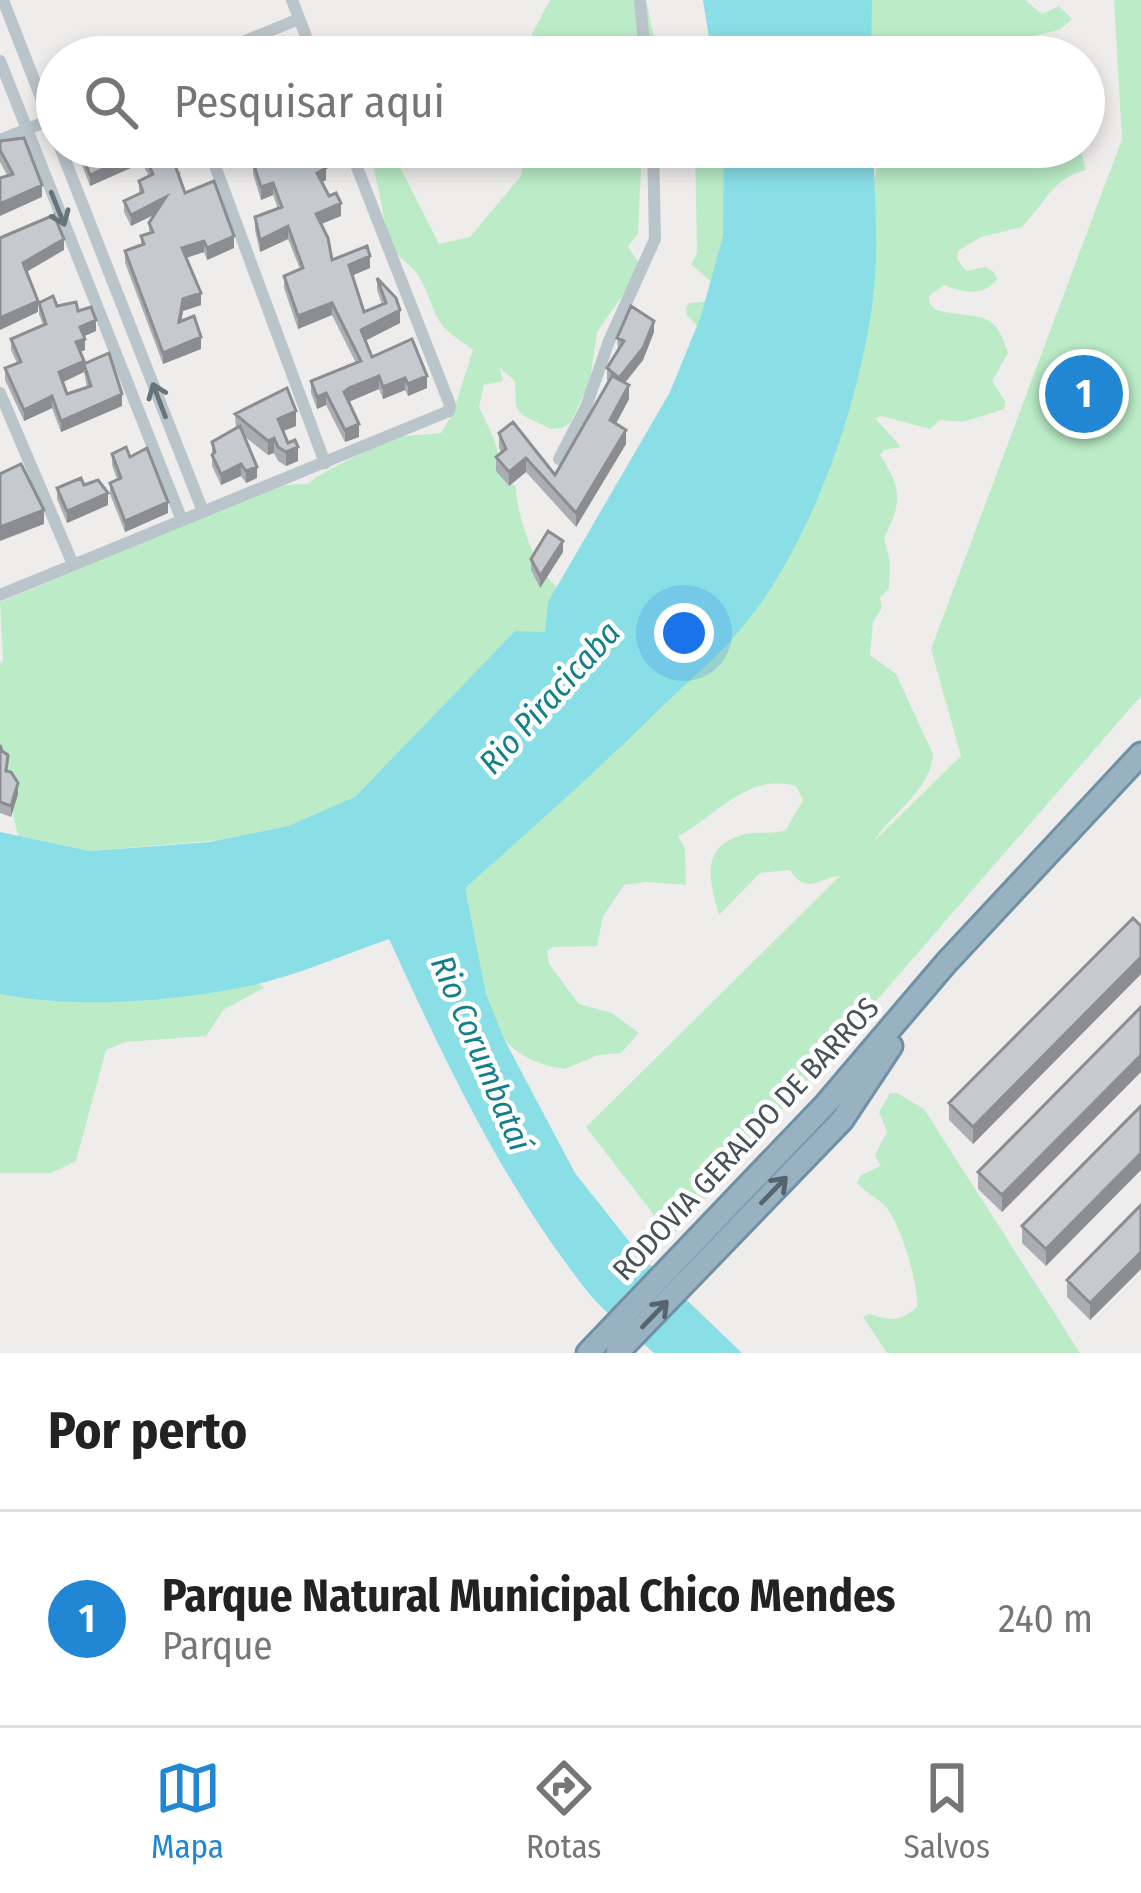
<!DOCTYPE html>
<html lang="pt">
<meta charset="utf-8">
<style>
body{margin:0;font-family:"Fira Sans Condensed",sans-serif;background:#f6f6f6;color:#222}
.you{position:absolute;left:684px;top:633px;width:42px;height:42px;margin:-30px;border:9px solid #fff;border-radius:50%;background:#1a73e8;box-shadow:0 0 0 18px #1a73e833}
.badge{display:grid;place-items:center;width:78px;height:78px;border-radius:50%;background:#2186d3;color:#fff;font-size:39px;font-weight:700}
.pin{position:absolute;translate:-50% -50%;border:6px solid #fff;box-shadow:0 3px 12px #0006}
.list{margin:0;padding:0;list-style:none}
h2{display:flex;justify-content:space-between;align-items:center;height:156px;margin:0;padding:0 48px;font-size:51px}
h2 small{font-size:39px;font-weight:400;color:#767676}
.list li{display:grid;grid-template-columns:78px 1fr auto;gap:36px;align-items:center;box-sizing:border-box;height:216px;padding:0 48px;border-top:3px solid #e0e0e0}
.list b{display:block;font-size:45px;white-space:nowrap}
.list p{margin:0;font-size:39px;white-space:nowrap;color:#767676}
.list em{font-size:39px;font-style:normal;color:#767676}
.icon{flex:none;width:66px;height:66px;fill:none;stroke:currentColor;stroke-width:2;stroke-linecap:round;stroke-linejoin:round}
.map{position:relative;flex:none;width:1141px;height:1353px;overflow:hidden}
.search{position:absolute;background:#fff;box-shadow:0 6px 18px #0003;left:36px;right:36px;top:36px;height:132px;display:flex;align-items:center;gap:30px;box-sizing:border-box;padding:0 42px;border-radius:66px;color:#767676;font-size:45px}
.sheet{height:372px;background:#fff}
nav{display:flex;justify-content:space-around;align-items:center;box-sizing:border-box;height:168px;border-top:3px solid #e0e0e0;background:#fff;font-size:33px;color:#767676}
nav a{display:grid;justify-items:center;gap:6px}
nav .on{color:#2186d3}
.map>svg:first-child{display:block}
.green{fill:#bbecc7}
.water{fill:#8adfe7}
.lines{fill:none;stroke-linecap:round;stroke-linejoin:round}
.trunk-casing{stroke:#7090a5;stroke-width:27}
.minor{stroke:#bac5cb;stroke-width:12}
.trunk{stroke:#98b2c2;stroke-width:21}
.wall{fill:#aaaeb2;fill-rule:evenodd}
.shaded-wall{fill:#8b8d91}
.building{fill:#c6cacf;stroke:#8b8d91;stroke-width:3}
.oneway{stroke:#68747a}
.oneway2{stroke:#56656d}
.labels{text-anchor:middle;stroke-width:9;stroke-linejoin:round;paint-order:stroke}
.street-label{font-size:30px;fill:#455258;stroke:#fff}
.water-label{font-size:33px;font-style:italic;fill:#127f89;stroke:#fff}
</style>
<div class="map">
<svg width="1141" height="1353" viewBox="0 0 1141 1353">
<rect width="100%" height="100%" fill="#efecec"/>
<!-- green -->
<path class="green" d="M550 0H646L655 42 644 57H532V34Z
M862 0H1025L1042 14 1059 6 1072 19 1061 29 1030 37 1031 55 1027 57H855Z
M1114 0H1141V696L671 1237 586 1127 840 876C817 878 807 896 790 870L760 873 719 915C709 880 699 845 746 834 760 831 772 835 786 830L803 800 796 786C748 772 718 815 678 836L685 848 686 885 646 882 624 885 603 916 597 946 553 947 547 951 549 964 579 1004 612 1013 639 1033 621 1053 598 1055 565 1069C470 1057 474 961 460 887L861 223 878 166 872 147H1080L1086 170C1052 178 1044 205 1022 227L981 237 958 251 957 259 966 271 985 267 994 272 997 279C983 298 963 292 944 285L929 296 930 304 936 310C977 321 994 305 1008 353L992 381 1005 401 1004 409 963 422 940 420 930 429 882 416 875 418 901 447 884 450 880 455C901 487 903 502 884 538L890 562 889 588 880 598 882 608 873 622 870 655 896 674 933 754C930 792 892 812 874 841L961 756 931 649 1122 139Z
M367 147H390L439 244 470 237 521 176 526 147H642L638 234 628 246 641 267 630 293 620 299 597 332 590 381 571 422 562 428 551 429 522 415 516 406 515 381 500 368 503 381 484 385 479 407 494 439 507 482 516 486C515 510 536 575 558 587L548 602 545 633 515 631 355 798 288 826 221 840 90 851 19 836C9 811 13 776 0 755V663L3 661 0 602 260 494 285 485 308 484C317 474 377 445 393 439 407 434 426 435 441 433L453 413 473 350C464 343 450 334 443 326 432 313 428 289 418 275 409 262 393 256 389 239 381 209 378 177 367 147Z
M695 147H747L740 175 746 233 722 335 709 356 699 361 701 330 687 315 686 307 690 303 711 301 715 285 691 264 697 253Z
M0 948 252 977 264 988 223 1010 206 1036 125 1042 106 1050 76 1161 51 1173H0Z
M890 1093H897L924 1109 1080 1353H887L863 1317 869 1314C890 1321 900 1322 917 1307 919 1285 901 1225 886 1207 878 1198 866 1193 857 1183L861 1175 881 1166 875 1155 887 1132 879 1112Z"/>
<!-- water -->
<path class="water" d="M703 0H872L871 57H712Z
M724 147H873C874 184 877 221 876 257 873 372 815 544 739 631 718 656 691 679 667 702 602 766 534 827 465 888L486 994 504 1039 575 1173 640 1255 742 1353H654C632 1333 605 1314 587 1291 503 1185 445 1061 389 939 343 955 296 976 249 986 170 1002 79 1009 0 994V832L90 851 210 842 288 826 355 797 515 631 545 632 548 602 670 392 701 316 723 236Z"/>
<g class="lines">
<defs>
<path id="trunk" d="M588 1353 826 1104 946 963 1141 754
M617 1353 842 1120 891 1046"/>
</defs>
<!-- trunk casing -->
<use href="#trunk" class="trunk-casing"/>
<!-- minor -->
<path class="minor" d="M3 0 57 139
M292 0 314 57
M640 0 645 57
M206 57 299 19
M0 61 181 518
M0 140 55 118
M60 147 202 509
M208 147 325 463
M0 393 72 562
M559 459 586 407 609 341 655 239 653 147
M0 595 449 411 450 405 349 147"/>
<!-- trunk -->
<use href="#trunk" class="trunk"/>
</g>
<!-- wall -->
<path class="wall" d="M0 141 42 197 7 175 0 162Z
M94 147H162L160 157 181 173 179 175 185 193 234 248 207 260 204 252 186 258 201 305 183 311 181 321 201 349 163 364 125 263V251L141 245V236L149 233V223L155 214 131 226 124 212V201L139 193V181L149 176 142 163 90 186 82 165V154L95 150Z
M286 147H323L326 180 322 182 341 216 321 224 332 260 370 268 352 275 364 312 382 304 377 290V278L400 323 365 340 372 357 427 388 408 396 405 390 383 399 379 389 348 401 359 437 345 442 326 405 317 409 311 393V381L356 363 332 315 298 329 284 288V276L300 269 288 239 260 252 255 230V217L278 209 273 195 261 200 253 174V162L287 149Z
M39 303 78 311 96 331 84 336 85 350 80 352 84 363 122 406 61 432 52 408 24 421 5 380V368L17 363 11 350V339L43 325 39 314ZM84 372 87 387 67 394 63 382Z
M654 332 643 360 625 383 629 399 616 424 626 444 576 527 526 472 509 486 496 471V457L501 453 499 447V433L555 475 609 382 607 380V368L618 350 617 338Z
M235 414 296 426 283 431 298 461 286 466 278 461 274 453 268 455 244 436 257 478 246 483 241 476 221 485 212 466V442L236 429Z
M112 454 130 457 168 513 125 532 110 494V483L117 479 112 465Z
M84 485 108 505 67 523 57 499V488Z
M563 552 540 588 531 570V559Z
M0 745 7 771 18 794 11 817 0 813Z
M1141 926V974L973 1144 949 1120V1103Z
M1141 1007 1002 1212 978 1189V1172Z
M1141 1106 1046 1266 1022 1243V1226Z
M1141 1205V1269L1090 1320 1067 1297V1280Z"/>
<!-- shaded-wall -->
<path class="shaded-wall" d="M142 151V163L90 186V175Z
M326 168V180L317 185V173Z
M273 183V195L261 200V187Z
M42 185V197L0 216V204Z
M166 197V209L131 226V215Z
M341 203V216L316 226V214Z
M288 226V239L260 252V240Z
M234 236V248L207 260V248Z
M64 239V250L23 274V263Z
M204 241V252L182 259V248Z
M370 256V268L349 277V265Z
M201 293V305L183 311 179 334 183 299Z
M38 301V312L0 330V318Z
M332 303V315L298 329V316Z
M400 310V323L361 343V330Z
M96 320V331L80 338V327Z
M654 321V332L643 360 619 390V378Z
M201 337V349L163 364V353Z
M85 339V350L76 353V342Z
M84 361V372L59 384V372Z
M379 376V389L344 404V392Z
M427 376V388L408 396V384Z
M405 378V390L383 399V387Z
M629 385V399L610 434V420Z
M326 393V405L317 409V397Z
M122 394V406L61 432V421Z
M52 396V408L24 421V410Z
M296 411V426L278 433V419Z
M359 424V437L345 442V430Z
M626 430V444L576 527V513Z
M274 438V453L268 455V441Z
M298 447V461L286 466V452Z
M526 458V472L509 486V472Z
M241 464V476L221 485V474Z
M257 467V478L246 483V471Z
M108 493V505L67 523V511Z
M168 502V513L125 532V521Z
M44 510V524L0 541V527Z
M563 541V552L540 588V576Z
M18 783V794L11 817V806Z
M1141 957V974L973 1144V1127Z
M1141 1055V1072L1002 1212V1195Z
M1141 1153V1170L1046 1266V1249Z
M1141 1252V1269L1090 1320V1303Z"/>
<!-- building -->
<path class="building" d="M247 40 255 57H209L208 55Z
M24 138 42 185 0 204V178L13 174 0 150V141Z
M97 147H160L157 158 176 151 181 162 175 165 185 193 214 181 234 236 207 248 204 241 182 248 201 293 183 299 179 322 194 316 201 337 163 353 125 251 144 244 141 236 153 232 149 223 166 197 131 215 124 201 143 192 139 181 153 174 142 151 90 175 82 154 98 149Z
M291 147H323L326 168 317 173 329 196 336 193 341 203 316 214 328 238 332 260 367 246 370 256 349 265 364 312 386 303 377 278 396 298 400 310 361 330 372 357 412 339 427 376 408 384 405 378 383 387 379 376 349 388 344 392 359 424 345 430 326 393 317 397 311 381 361 361 332 303 298 316 284 276 303 268 288 226 260 240 255 217 282 207 273 183 261 187 253 162Z
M54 215 64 239 23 263 38 301 0 318V238Z
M53 296 57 306 76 302 78 311 91 307 96 320 80 327 85 339 76 342 84 361 59 372 67 394 91 386 84 364 109 353 122 394 61 421 52 396 24 410 5 368 21 362 11 339 46 324 39 303Z
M631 306 654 321 643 348 619 378 607 368 624 341 617 338Z
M612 376 629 385 610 420 626 430 576 513 526 458 509 472 496 457 506 449 499 433 513 422 555 475Z
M287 388 296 411 278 419 288 443 295 440 298 447 286 452 278 447 274 438 268 441 235 414Z
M240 426 257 467 246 471 241 464 221 474 212 455 215 452 212 442Z
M126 447 130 457 147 448 168 502 125 521 110 483 121 478 112 454Z
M21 464 44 510 0 527V474Z
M81 478 84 485 98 480 108 493 67 511 57 488Z
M548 531 563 541 540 576 531 559Z
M0 745 2 751 8 755 6 771 11 772 18 783 11 806 0 802Z
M1133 918 1141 926V957L973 1127 949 1103Z
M1141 1007V1055L1002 1195 978 1172Z
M1141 1106V1153L1046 1249 1022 1226Z
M1141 1205V1252L1090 1303 1067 1280Z"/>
<!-- one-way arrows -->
<defs><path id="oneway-shaft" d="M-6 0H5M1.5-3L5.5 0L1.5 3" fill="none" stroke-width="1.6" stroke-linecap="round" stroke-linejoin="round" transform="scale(3)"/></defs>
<g class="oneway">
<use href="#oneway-shaft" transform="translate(58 209) rotate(68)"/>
<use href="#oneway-shaft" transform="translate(159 400) rotate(-111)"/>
</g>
<g class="oneway2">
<use href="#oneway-shaft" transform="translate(774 1190) rotate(-46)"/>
<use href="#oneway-shaft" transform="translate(655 1314) rotate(-46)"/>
</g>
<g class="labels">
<!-- street labels -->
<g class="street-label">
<text transform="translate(746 1139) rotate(-47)" y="10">RODOVIA GERALDO DE BARROS</text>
</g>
<!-- water labels -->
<g class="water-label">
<text transform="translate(549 697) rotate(-48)" y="12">Rio Piracicaba</text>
<text transform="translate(482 1053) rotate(67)" y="12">Rio Corumbataí</text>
</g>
</g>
</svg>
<div class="you"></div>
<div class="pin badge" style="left:1084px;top:394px">1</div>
<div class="search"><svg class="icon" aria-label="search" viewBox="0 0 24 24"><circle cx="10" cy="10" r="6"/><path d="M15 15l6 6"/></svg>Pesquisar aqui</div>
</div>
<section class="sheet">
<h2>Por perto<small></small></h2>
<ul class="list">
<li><span class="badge">1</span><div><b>Parque Natural Municipal Chico Mendes</b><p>Parque</p></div><em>240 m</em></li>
</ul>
</section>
<nav>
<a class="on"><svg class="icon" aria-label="map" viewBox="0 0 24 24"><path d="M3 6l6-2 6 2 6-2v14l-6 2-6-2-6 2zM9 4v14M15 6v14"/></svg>Mapa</a>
<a><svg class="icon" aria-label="directions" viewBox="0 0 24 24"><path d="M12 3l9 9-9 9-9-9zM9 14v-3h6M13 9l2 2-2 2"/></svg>Rotas</a>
<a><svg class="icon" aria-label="saved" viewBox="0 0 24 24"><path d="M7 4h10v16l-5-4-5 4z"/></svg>Salvos</a>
</nav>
